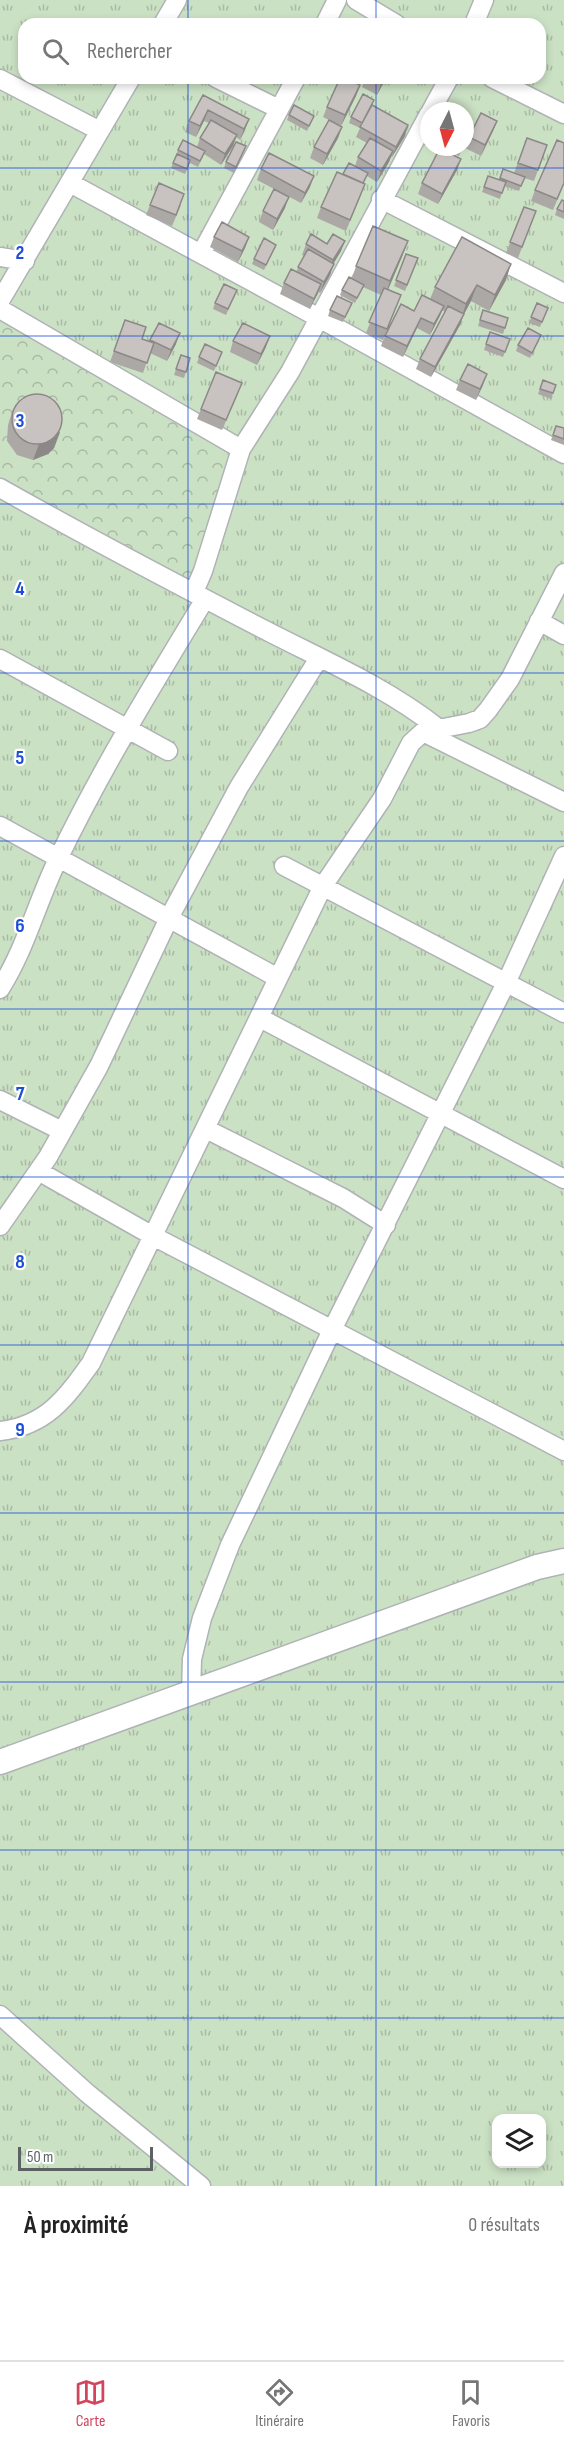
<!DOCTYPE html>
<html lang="fr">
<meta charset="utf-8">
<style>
body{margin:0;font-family:"Sofia Sans Condensed",sans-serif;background:#f2f2f2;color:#222}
.controls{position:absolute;right:18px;bottom:18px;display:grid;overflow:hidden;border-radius:12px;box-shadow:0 3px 9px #0003}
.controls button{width:54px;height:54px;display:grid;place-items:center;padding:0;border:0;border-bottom:2px solid #e0e0e0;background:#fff;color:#222;font:30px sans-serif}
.compass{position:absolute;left:420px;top:102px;width:54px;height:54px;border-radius:50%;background:#fff;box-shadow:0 3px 9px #0003;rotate:186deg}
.scale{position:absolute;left:18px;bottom:15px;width:135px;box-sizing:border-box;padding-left:6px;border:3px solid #5c6163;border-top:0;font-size:16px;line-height:21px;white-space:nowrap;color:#5c6163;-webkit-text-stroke:4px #fff;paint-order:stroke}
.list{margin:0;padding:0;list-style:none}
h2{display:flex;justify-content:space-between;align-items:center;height:78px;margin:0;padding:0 24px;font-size:26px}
h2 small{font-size:20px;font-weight:400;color:#767676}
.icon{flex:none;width:33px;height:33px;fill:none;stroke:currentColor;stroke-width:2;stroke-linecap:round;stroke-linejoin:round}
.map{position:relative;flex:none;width:564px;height:2186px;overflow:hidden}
.search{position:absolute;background:#fff;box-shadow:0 3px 9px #0003;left:18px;right:18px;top:18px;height:66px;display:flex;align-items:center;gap:15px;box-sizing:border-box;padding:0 21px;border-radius:18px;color:#767676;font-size:22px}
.sheet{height:174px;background:#fff}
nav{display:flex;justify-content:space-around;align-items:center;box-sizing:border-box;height:84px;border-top:2px solid #e0e0e0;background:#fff;font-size:16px;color:#767676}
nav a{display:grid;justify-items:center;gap:3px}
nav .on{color:#d3445e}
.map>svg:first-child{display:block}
.grass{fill:url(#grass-tufts);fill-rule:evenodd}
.forest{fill:url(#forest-crowns)}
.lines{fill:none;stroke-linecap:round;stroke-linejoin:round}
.minor-casing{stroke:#afb3b5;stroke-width:21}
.tertiary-casing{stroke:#afb3b5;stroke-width:27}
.minor{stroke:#fff;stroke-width:18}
.tertiary{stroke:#fff;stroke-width:24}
.wall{fill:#aca8a6}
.shaded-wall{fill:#8c8887}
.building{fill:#c8c3c1;stroke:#8c8887;stroke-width:1.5}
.grid{fill:none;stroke:#1d4ed8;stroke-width:1.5;stroke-opacity:0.55}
.grid-label{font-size:20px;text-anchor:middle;font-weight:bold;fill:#1d4ed8;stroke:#fff;stroke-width:4.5;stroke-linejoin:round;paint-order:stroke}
</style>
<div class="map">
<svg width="564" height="2186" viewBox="0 0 564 2186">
<defs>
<pattern id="grass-tufts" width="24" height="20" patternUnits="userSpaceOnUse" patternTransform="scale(1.5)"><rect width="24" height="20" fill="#cbe1c4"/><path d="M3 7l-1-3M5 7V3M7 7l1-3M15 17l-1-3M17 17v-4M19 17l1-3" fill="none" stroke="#a8baa3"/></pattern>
<pattern id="forest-crowns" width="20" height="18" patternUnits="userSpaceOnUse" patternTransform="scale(1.5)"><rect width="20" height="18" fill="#cbe1c4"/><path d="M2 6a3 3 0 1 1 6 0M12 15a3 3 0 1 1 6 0" fill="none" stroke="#a8baa3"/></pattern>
</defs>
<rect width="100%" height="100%" fill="#ede8e4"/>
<!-- grass -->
<path class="grass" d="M0 0H564V2186H0ZM24 24H540V78H24ZM429 111H465V147H429ZM496 2118H542V2164H496Z"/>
<!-- forest -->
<path class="forest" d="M0 315 235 452 191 582 0 480Z"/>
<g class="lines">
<defs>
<path id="minor" d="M356 0 396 24
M163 24 177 0
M325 24 337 0
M474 24 484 0
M216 78 279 109
M492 78 564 114
M0 79 100 131
M431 111 449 78
M70 183 319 318 564 454
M381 199 564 293
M201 254 296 78
M0 257 25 261
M0 301 131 78
M0 309 241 449 290 372 429 114
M0 488C87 537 176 584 265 630 323 660 386 687 438 728
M194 592 203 571 241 449
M539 621 564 635
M0 659 168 751
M423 732 564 802
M0 826 278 978
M284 866 564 1013
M0 989C27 946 37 901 59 857 102 768 154 683 205 599
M260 1018 564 1179
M0 1100 62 1131
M206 1129 343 1198 386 1225
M40 1172 153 1236 564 1451
M0 1226 48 1157 99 1066 169 918 239 787 319 658
M0 1431C46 1426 66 1398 91 1363L323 886 382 799 411 743 423 732 469 723 480 719 488 710 510 679 564 573
M191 1695 192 1659 202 1618 230 1545 332 1330 507 981 564 856
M0 2015 87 2093 201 2186"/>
<path id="tertiary" d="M0 1762 537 1567 564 1561"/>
</defs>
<!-- minor casing -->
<use href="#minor" class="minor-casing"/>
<!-- tertiary casing -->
<use href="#tertiary" class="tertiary-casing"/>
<!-- minor -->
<use href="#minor" class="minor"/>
<!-- tertiary -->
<use href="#tertiary" class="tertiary"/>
</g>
<!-- wall -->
<path class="wall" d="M318 78H334L332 84Z
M365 78H386L377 95 362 87Z
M360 85 356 96 341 126 330 121 342 127 338 138 323 165 310 158 314 147 329 120 323 117 327 107Z
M203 95 245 130 240 140 236 137 233 146 221 165 204 154 198 167 190 163 185 174 171 168 178 150 197 147 200 138 209 123 204 121 196 137 185 132 189 121Z
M374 100 372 105 405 136 392 157H391L389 162 377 182 367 176 363 183 361 195 346 231 317 218 321 207 343 175 355 166 358 157 367 143 356 137 360 128 349 123 351 117Z
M289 115 314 116 307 131 287 120Z
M497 121 493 131 481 156 465 148 469 137Z
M429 133V142L426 141Z
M527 138 547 145 534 181 524 178 519 191 504 186 500 199 482 192 488 176 499 180 503 169 514 173Z
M246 146 234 173 224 168 226 162Z
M439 147H463L459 156Z
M461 159 457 170 438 204 418 194 422 183Z
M261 169 310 187 301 203 257 180Z
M564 184 553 210 531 201 535 190Z
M564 201V219L555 215 557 209Z
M150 205H181L172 226 146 215Z
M524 207 536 211 518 258 506 253Z
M285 208 273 230 259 222 263 211Z
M214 237H249L245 248 238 262 210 247Z
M408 241 388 289 397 305 383 340 366 333 381 295 363 287 355 303 340 295 342 290 352 279 356 266Z
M306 244 341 251 333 264 330 275 320 293 318 292 310 309 280 294 284 283 296 272 304 256 302 255Z
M276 245 264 270 252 264 254 259Z
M406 254 418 258 405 291 394 286Z
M506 280 489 311 471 301 463 316 460 325 431 377 416 369 420 359 445 312 442 310 430 335 417 328 403 357 381 346 385 336 414 311 430 299 435 287Z
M237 290 226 315 213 309 215 303Z
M537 303 548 308 540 327 529 323Z
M350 308 343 322 328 316 330 310Z
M483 310 508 318 503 334 478 326Z
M125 320 142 339 150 341 159 323 176 344 167 361 150 353 143 373 110 362Z
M490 332 510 339 503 357 484 350Z
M233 341 266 347 257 365 230 352Z
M539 341 530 358 516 351 518 345Z
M222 352 214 371 197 363 199 357Z
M181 355 190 358 184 378 174 375Z
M460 380 483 385 476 400 456 390Z
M543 380 556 385 551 399 538 394Z
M238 394 222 430 197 419 201 409Z
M13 409 60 432 54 448 48 454 33 460 17 455 7 441 8 425Z
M556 426 564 428V445L551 440Z"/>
<!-- shaded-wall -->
<path class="shaded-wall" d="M384 78H386L377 95 381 84Z
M360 85 356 96 341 126 345 115Z
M208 110 204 121 196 137 200 126Z
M249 119 245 130 240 140 244 129Z
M497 121 493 131 481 156 485 145Z
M408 125 405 136 392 157 396 147Z
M342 127 338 138 323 165 327 154Z
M237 135 233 146 221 165 225 154Z
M393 151 389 162 377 182 381 171Z
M461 159 457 170 438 204 442 194Z
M314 176 310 187 301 203 305 193Z
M289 197 285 208 273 230 277 219Z
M249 237 245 248 238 262 242 251Z
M345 241 341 251 329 271 333 260Z
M408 241 402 257 385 297 390 281Z
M334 264 330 275 320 293 324 282Z
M511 264 506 280 489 311 495 295Z
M321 284 317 295 310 309 314 299Z
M477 285 471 301 463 316 460 325 431 377 435 367 461 319 466 304Z
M444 306 440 316 430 335 434 324Z
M421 318 417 328 403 357 407 346Z
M180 333 176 344 167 361 171 350Z
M270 336 266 347 257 365 261 354Z
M487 374 483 385 476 400 480 389Z
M60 432 54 448 48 454 33 460 39 444Z"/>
<!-- building -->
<path class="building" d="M340 78H345L360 85 345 115 327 107Z
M370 78H384L381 84Z
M363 94 374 100 362 123 351 117Z
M203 95 249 119 244 129 208 110 200 126 189 121Z
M294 105 314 116 309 126 289 115Z
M372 105 408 125 396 147 360 127Z
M481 113 497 121 485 145 469 137Z
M211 120 237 135 225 154 200 138Z
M329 120 342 127 327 154 314 147Z
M465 122 472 126 465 141Z
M370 138 393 151 381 171 358 157Z
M527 138 547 145 538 170 518 163Z
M183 140 205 151 200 161 178 150Z
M557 140 564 143V183L557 199 535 190Z
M236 142 246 146 236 167 226 162Z
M440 148 461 159 442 194 422 183Z
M269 153 314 176 305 193 261 169Z
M177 154 190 160 187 169 173 163Z
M349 163 368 173 363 183 343 174Z
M503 169 525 177 521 186 500 178Z
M337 172 365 184 350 220 321 207Z
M488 176 506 182 502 193 484 187Z
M159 183 184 194 176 215 150 205Z
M274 189 289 197 277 219 263 211Z
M562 200 564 201V212L557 209Z
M524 207 536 211 522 247 510 242Z
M222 222 249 237 242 251 214 237Z
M373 226 408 241 390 281 356 266Z
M311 234 327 244 333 234 345 241 333 260 306 244Z
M462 237 511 264 495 295 477 285 466 304 435 287Z
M264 238 276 245 266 265 254 259Z
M308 249 334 264 324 282 298 267Z
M406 254 418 258 407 285 396 280Z
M291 269 321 284 314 299 284 283Z
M349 277 364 285 357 298 342 290Z
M224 284 237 290 228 309 215 303Z
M384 288 401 295 387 329 369 322Z
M422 295 444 306 434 324 421 318 407 346 385 336 401 304 414 311Z
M337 296 352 303 345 317 330 310Z
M537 303 548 308 542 322 531 317Z
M448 306 464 314 435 367 420 359Z
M483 310 508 318 505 328 480 320Z
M125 320 146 327 142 339 154 343 147 363 114 351Z
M159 323 180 333 171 350 150 340Z
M243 323 270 336 261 354 233 341Z
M528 328 541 335 532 353 518 345Z
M490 332 510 339 505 352 486 344Z
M205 344 222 352 216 366 199 357Z
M181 355 190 358 186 372 176 369Z
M468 364 487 374 480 389 460 380Z
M216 372 242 383 226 420 201 409Z
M543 380 556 385 553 393 540 389Z
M12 419a25 25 0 1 1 50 0a25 25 0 1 1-50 0Z
M556 426 564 428V439L553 435Z"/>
<!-- grid -->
<path class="grid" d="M188 0V24M376 0V24M188 78V2186M376 78V2186M0 168H564M0 336H564M0 504H564M0 673H564M0 841H564M0 1009H564M0 1177H564M0 1345H564M0 1513H564M0 1682H564M0 1850H564M0 2018H564"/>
<g class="grid-label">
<text x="20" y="259">2</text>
<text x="20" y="427">3</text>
<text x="20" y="595">4</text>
<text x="20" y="764">5</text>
<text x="20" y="932">6</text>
<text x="20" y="1100">7</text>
<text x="20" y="1268">8</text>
<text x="20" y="1436">9</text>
</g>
</svg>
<div class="controls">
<button><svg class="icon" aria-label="layers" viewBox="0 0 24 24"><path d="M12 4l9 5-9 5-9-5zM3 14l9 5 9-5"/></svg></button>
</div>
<svg class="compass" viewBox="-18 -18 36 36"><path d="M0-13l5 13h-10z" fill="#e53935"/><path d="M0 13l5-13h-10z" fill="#767676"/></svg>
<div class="scale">50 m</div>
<div class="search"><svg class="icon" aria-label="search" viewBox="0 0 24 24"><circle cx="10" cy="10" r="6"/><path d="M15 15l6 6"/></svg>Rechercher</div>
</div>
<section class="sheet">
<h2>À proximité<small>0 résultats</small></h2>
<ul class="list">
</ul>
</section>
<nav>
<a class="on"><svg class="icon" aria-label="map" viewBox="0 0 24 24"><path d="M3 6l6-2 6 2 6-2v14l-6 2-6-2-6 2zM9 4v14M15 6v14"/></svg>Carte</a>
<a><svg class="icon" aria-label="directions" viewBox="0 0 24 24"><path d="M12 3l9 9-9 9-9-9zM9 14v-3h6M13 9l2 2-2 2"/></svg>Itinéraire</a>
<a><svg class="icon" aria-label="saved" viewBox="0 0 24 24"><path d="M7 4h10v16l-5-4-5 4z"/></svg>Favoris</a>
</nav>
